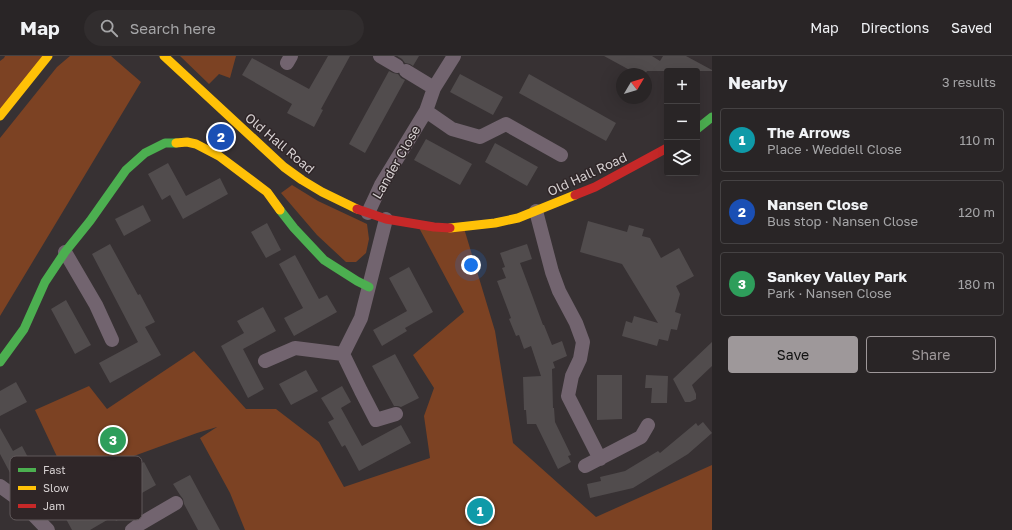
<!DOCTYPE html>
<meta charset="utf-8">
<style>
body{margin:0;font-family:"Golos Text",sans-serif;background:#312d2e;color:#f1f3f6}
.controls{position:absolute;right:12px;top:12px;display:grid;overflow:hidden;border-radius:4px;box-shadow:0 4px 16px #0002}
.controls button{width:36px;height:36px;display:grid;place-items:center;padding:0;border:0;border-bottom:1px solid #454243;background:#292526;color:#f1f3f6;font:20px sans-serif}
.compass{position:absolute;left:616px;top:12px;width:36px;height:36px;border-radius:50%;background:#292526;box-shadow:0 4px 16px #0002;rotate:52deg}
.you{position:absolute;left:471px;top:209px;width:14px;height:14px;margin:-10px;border:3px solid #fff;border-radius:50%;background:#1a73e8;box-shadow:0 0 0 6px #1a73e833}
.badge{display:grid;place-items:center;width:26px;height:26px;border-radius:50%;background:#9e989a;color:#fff;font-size:13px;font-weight:700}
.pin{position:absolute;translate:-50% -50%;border:2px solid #fff;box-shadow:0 1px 4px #0006}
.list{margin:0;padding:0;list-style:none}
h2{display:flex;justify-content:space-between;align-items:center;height:52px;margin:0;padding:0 16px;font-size:17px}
h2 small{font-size:13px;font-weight:400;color:#a5a5a7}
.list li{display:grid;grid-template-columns:26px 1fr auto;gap:12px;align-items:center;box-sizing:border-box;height:64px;margin:0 8px 8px;padding:0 8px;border:1px solid #454243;border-radius:4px}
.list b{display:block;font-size:15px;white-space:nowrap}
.list p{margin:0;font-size:13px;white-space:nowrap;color:#a5a5a7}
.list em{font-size:13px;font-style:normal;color:#a5a5a7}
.actions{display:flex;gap:8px;padding:12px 16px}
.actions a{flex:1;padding:9px 0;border:1px solid #9e989a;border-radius:4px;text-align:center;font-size:14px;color:#9e989a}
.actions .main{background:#9e989a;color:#111}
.icon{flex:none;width:22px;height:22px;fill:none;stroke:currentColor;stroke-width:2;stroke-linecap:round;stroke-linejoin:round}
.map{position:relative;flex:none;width:712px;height:474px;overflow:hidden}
header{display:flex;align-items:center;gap:24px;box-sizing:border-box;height:56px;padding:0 20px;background:#292526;border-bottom:1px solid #454243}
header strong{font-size:19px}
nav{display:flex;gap:22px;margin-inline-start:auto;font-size:14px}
.search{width:280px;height:36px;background:#312d2e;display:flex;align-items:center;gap:10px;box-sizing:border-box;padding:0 14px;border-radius:22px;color:#a5a5a7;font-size:15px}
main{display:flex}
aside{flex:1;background:#292526}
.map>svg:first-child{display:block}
.green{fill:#7c4223}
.building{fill:#514c4d}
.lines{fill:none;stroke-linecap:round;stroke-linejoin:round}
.street{stroke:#72646f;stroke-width:14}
.fast{stroke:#4caf50;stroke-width:9}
.slow{stroke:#ffc107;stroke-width:9}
.jam{stroke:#c62828;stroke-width:9}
.labels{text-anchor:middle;stroke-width:3;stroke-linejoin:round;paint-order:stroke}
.street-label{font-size:13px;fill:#d6d0d1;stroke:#2f2628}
.key{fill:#2f2628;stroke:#61595b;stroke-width:1}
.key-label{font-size:11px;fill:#d6d0d1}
</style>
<header>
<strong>Map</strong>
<div class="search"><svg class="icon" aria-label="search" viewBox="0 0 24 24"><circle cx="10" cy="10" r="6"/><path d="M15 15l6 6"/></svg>Search here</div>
<nav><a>Map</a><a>Directions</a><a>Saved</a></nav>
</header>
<main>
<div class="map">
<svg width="712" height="474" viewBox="0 0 712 474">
<rect width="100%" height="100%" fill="#373133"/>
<!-- green -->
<path class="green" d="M5 0H47L0 60V5L4 2Z
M70 0H111L141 26 0 260V82L57 11Z
M180 0H236L230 22 219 18 209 28Z
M292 129 318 145 367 168 369 183 366 197 356 206H346L317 179 281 137Z
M417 168 463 169 495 275 513 387 596 461 712 409V474H245L230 437 200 382 217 371 197 377 68 424 35 354 89 330 107 353 194 295 246 353H276L319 386 344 431 430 402 424 360 434 332 413 299 464 256Z"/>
<!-- building -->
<path class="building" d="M328 0H350L321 53 323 54 314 71 287 57 292 48 242 19 252 2 309 33Z
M397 0H419L413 10 410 8 405 7 402 3Z
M604 0H652L660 5 663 0H686L712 14V15H647L645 18H637Z
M389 15 393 17 398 18 401 22 405 24 365 97 349 88Z
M460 18 503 41 493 59 450 36Z
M529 18 616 67 606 85 519 37Z
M426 83 472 108 460 129 414 104Z
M495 87 538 111 527 130 485 106Z
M168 107 186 140 220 122 228 138 183 163 170 139 162 144 148 118Z
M143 149 151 165 124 180 115 163Z
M588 165 627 176 629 169 644 173 642 180 650 182 661 202 679 192 694 220 676 230 680 238 675 256 681 258 677 274 671 273 668 285 659 283 657 290 622 280 626 265 632 267 634 260 658 267 622 208 580 196Z
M267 167 281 194 266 202 251 176Z
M110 188 138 239 140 238 155 266 145 271 161 299 110 327 99 307 138 286 92 198Z
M527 188 532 203 520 207 532 239 543 269H544L552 289 562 285 567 300 553 306 555 312 552 313 553 352H554L555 366 571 399 568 400 571 406 558 413 536 368H527L526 354H524L523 321 541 320 531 290 524 293 519 279 516 280 509 263 511 262 497 225 506 222 502 212 505 211 500 197Z
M295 199 319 243 327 239 337 256 294 280 284 262 303 252 279 208Z
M409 211 433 256 405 272 407 275 382 290 373 274 407 255 389 222Z
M66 244 91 289 75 298 51 253Z
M263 251 276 275 243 293 264 333 248 342 221 290 244 277 237 265Z
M712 286V310L692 329 696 338V343L690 346H685L673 323Z
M395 298 419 342 401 351 398 350H394L372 310Z
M306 314 318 335 291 349 279 328Z
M597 319H622V363L597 364Z
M646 319 668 320 667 347H651L652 332H645Z
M16 326 27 346 0 360V335Z
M342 330 351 346 341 352 362 390 401 369 411 387 359 415 345 389 342 391 328 366 334 363 321 342Z
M703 366 712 377 688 398 633 432 590 442 587 428 601 425 600 421 625 415 658 395 660 397 696 367 698 370Z
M0 372 13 395 22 390 42 428 46 426 60 452 46 460 41 455 25 424 16 428 0 398Z
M144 406 156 429 126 446 132 456 116 465 114 460 90 474H72L66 463 93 448 94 449 125 432 119 420Z
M190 419 204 445 220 474H198L184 448 183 443 180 439 173 428Z"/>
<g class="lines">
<!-- street -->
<path class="street" d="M380 0 397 10
M287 7 291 0
M406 15 434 32
M426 55 452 73 480 81 506 68 561 99
M536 155 552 216 559 235 576 267 583 286 580 303 572 320 568 340 600 403
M368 157 381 129 426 55 434 32 454 0
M386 163 361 262 343 298 361 335 376 364 396 358
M65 196 96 249 112 284
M265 305 295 292 343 298
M585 410 641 381 648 369
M0 430 18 443 48 474
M132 474 140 468 176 447"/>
<!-- fast -->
<path class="fast" d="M697 73 712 61
M280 154 294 172 324 204 357 225 369 231
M0 306 24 273 45 226 65 196 90 165 126 114 145 97 165 87H176"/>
<!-- slow -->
<path class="slow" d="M164 0 284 111 302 124 322 136 357 153
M0 60 48 0
M176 87 187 86 196 88 219 100 267 136 280 154
M450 172 495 167 518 162 575 139"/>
<!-- jam -->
<path class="jam" d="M575 139 595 131 667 92
M357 153 386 163 434 171 450 172"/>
</g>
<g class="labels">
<!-- street labels -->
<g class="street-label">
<text transform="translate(280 87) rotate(40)" y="5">Old Hall Road</text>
<text transform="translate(396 106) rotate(-60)" y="5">Lander Close</text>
<text transform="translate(587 118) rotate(-25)" y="5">Old Hall Road</text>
</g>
</g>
<!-- legend -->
<rect x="10" y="400" width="132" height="64" rx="6" class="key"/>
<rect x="18" y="412" width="18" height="4" fill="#4caf50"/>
<rect x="18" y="430" width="18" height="4" fill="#ffc107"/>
<rect x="18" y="448" width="18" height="4" fill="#c62828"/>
<g class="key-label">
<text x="43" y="418">Fast</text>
<text x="43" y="436">Slow</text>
<text x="43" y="454">Jam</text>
</g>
</svg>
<div class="controls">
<button>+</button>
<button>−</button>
<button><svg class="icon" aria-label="layers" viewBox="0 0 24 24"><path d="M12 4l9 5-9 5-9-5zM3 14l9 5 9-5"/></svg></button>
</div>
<svg class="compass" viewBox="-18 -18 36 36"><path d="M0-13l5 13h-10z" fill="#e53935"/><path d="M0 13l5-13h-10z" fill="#a5a5a7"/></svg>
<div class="you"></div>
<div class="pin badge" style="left:480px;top:455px;background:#0f9aa8">1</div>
<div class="pin badge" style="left:221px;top:81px;background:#1a4fb4">2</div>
<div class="pin badge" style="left:113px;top:384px;background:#2e9e5b">3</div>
</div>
<aside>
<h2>Nearby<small>3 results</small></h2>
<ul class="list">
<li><span class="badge" style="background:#0f9aa8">1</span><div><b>The Arrows</b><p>Place · Weddell Close</p></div><em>110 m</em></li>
<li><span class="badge" style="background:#1a4fb4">2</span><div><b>Nansen Close</b><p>Bus stop · Nansen Close</p></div><em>120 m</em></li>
<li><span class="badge" style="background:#2e9e5b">3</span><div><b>Sankey Valley Park</b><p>Park · Nansen Close</p></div><em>180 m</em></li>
</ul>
<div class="actions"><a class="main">Save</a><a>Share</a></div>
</aside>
</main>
